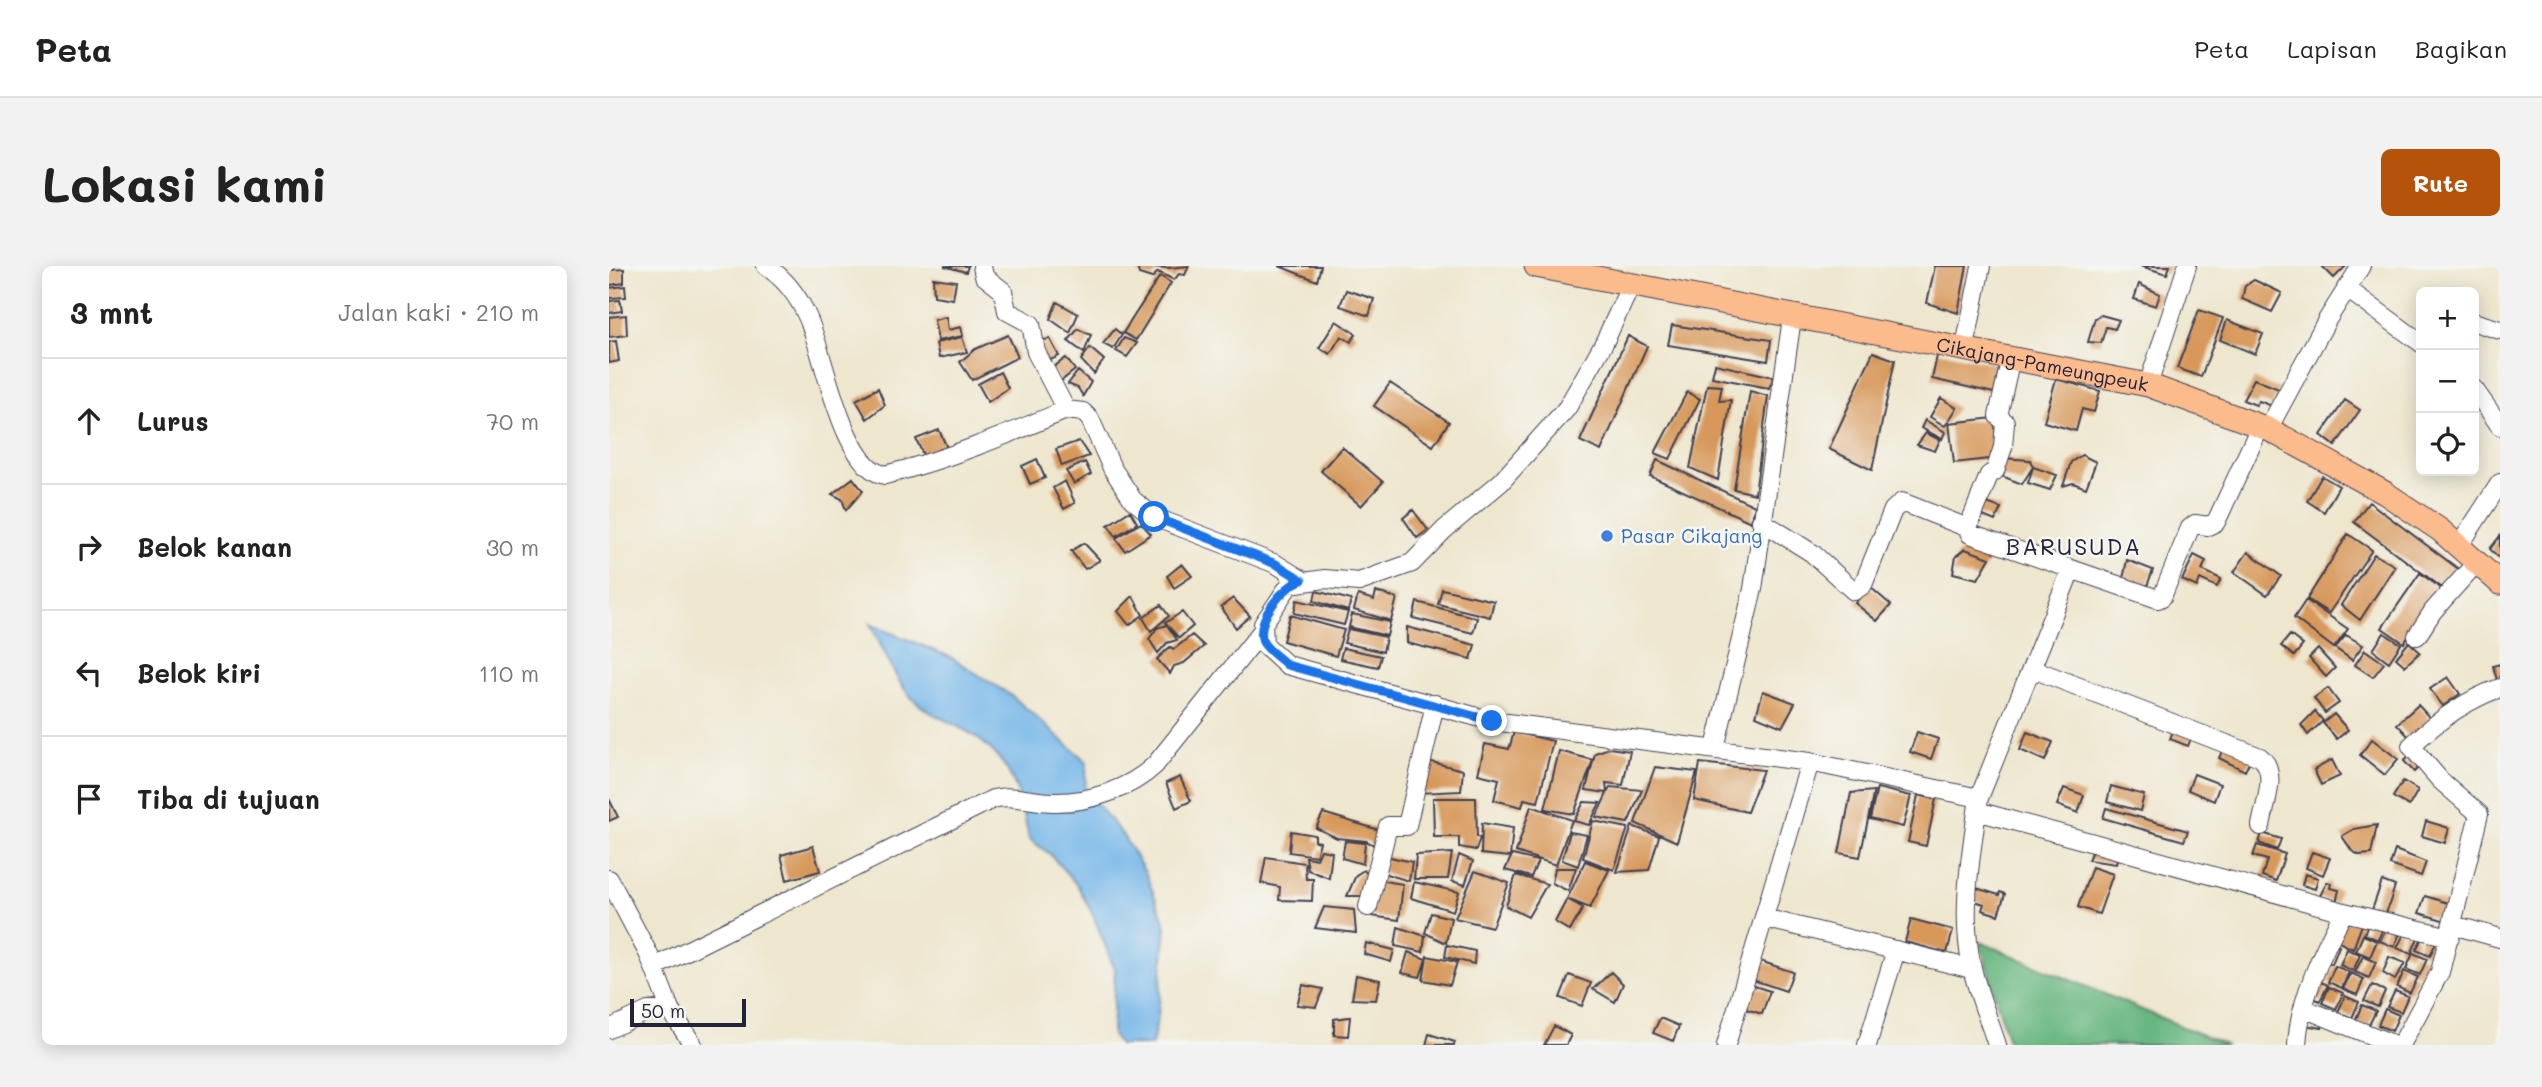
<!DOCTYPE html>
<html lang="id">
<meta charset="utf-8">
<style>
body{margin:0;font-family:Mali,sans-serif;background:#f2f2f2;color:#222}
.controls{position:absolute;right:21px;top:21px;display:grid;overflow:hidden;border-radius:10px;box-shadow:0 4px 18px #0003}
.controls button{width:63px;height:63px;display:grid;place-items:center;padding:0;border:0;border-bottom:2px solid #e0e0e0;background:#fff;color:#222;font:35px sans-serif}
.scale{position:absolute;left:21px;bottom:18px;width:116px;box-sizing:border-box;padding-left:7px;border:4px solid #22223b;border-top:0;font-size:19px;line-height:24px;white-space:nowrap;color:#22223b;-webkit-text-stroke:5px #f6f6f2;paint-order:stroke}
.stop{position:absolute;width:21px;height:21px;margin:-16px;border:5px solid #1a73e8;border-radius:50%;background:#fff}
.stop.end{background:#1a73e8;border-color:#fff;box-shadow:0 2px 7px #0008}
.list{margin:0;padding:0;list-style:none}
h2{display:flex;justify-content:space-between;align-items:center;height:91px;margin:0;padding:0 28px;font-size:30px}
h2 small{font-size:23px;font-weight:400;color:#767676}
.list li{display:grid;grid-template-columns:46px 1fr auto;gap:21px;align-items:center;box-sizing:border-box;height:126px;padding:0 28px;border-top:2px solid #e0e0e0}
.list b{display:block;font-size:26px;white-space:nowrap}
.list em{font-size:23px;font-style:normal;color:#767676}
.icon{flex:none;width:38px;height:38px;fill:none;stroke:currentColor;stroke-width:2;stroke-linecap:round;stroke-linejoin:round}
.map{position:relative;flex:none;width:1891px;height:779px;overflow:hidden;border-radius:10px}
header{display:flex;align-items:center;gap:42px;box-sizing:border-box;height:98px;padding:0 35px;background:#fff;border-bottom:2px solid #e0e0e0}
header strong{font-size:33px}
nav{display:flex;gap:38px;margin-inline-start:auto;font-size:24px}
.intro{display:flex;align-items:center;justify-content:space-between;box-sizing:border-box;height:168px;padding:0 42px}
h1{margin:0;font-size:49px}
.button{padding:18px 32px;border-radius:10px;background:#b45309;color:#fff;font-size:24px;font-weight:700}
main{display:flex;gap:42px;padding:0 42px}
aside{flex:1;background:#fff;border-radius:10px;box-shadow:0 4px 18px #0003}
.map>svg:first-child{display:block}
.forest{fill:#69b780;stroke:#466c5e;stroke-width:2}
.water{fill:#73b5e8;stroke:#4a6c92;stroke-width:2}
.building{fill:#d7985a}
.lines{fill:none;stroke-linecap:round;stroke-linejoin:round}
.minor-casing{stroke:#413f51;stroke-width:20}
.major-casing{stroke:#413f51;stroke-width:25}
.minor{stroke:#fff;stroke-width:18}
.major{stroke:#fbbb8d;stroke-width:23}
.route{stroke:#1a73e8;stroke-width:9}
.shop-dot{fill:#3f7fe0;stroke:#f6f6f2;stroke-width:2.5}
.labels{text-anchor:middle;stroke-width:5;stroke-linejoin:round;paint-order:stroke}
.street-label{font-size:19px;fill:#22223b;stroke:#f6f6f2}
.shop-label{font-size:19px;fill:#366cbe;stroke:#f6f6f2;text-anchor:start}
.quarter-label{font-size:23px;letter-spacing:2px;fill:#22223b;stroke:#f6f6f2}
</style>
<header>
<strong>Peta</strong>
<nav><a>Peta</a><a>Lapisan</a><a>Bagikan</a></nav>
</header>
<div class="intro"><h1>Lokasi kami</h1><a class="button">Rute</a></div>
<main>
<aside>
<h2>3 mnt<small>Jalan kaki · 210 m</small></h2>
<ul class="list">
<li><svg class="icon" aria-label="ahead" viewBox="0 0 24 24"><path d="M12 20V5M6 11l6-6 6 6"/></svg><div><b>Lurus</b></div><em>70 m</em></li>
<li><svg class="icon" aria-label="right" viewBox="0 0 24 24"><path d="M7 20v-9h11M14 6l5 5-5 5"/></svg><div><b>Belok kanan</b></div><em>30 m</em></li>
<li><svg class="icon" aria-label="left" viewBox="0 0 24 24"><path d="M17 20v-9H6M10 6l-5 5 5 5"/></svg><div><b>Belok kiri</b></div><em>110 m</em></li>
<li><svg class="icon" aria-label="arrive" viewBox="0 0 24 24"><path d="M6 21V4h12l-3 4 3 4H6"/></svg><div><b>Tiba di tujuan</b></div></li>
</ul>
</aside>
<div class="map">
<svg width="1891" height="779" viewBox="0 0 1891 779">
<rect width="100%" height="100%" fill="#f6f6f2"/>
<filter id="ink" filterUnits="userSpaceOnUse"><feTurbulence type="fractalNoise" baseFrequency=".0143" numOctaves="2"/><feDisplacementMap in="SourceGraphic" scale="14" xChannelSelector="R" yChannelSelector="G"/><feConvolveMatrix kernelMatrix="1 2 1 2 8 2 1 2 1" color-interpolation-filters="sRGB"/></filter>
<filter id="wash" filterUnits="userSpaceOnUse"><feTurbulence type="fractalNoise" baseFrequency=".00686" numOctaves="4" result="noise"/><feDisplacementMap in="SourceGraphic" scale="28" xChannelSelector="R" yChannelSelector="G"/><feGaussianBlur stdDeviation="1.57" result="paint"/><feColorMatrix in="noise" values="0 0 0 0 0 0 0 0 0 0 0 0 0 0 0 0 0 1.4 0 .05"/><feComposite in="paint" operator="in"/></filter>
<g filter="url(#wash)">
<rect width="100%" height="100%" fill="#eee6cd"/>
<!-- forest -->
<path class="forest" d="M1371 676 1617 779H1400Z"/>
<!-- water -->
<path class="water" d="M261 358 341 391 403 430 478 496 476 524 513 568 537 608 557 660 549 749 543 779H510L503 769 506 704 484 649 469 620 441 588 420 573C412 530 405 499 368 472 347 457 322 451 304 433 287 417 273 379 261 358Z"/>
<g id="blocks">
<!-- building -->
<path class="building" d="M335 0H359L357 6Z
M528 0 560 2 580 0 576 9 570 8 565 14 549 6 543 12 530 8Z
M670 0H712L708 15Z
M1326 0H1358L1349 47 1318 37Z
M1531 0H1561L1558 8Z
M1713 0H1737L1725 12Z
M15 3V17L0 19V4Z
M551 10 562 17 527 74 514 67Z
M324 12 347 15 344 33 325 30Z
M1645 14 1673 27 1663 46 1633 33 1636 20Z
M1530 18 1551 28 1547 40 1525 33Z
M16 20 17 31 0 32V22Z
M737 24 765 33 760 50 731 40Z
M11 34 13 45 0 47V35Z
M448 36 469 48 461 67 441 53Z
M1590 44 1614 52 1592 111 1568 102Z
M17 49 18 69 0 71V51Z
M1492 49 1510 54 1506 63 1497 61 1492 77 1479 76 1486 52Z
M337 51 339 64 352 61 354 70 329 75 325 54Z
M1618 54 1654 68 1646 88 1611 74Z
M727 55 747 68 742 76 732 70 721 88 710 82Z
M1063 59 1162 74 1159 95 1059 79Z
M469 63 482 69 475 87 459 75Z
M506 63 513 69 504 83 494 78Z
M399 69 409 91 363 114 351 96 366 83Z
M1019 70 1038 80 992 185 971 175Z
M353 71 358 86 330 92 327 77Z
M515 72 528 77 518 91 507 85Z
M441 73 450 90 435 97 427 75Z
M7 75 10 95 0 97V76Z
M481 82 495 94 485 108 472 94Z
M1329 85 1391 99 1385 127 1323 113Z
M1264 86 1286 94 1263 204 1220 183Z
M457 92 466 104 452 115 442 103Z
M1106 98 1165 111 1160 122 1103 111Z
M469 105 482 116 474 130 469 122 459 118Z
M391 106 399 122 379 136 369 118Z
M1447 113 1491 125 1485 146 1473 143 1467 165 1435 156Z
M1645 113 1670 123 1663 140 1650 135 1647 139 1634 134Z
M781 117 840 156 824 180 765 140Z
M1098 119 1113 120 1110 135 1122 134 1109 214 1081 202Z
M269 122 276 139 258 153 247 134Z
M1141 125 1159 130 1146 228 1125 223Z
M1078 126 1091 133 1061 193 1046 187Z
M1332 132 1348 142 1336 160 1321 151Z
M1736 134 1751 144 1726 180 1712 169Z
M1385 152 1389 192 1345 197 1340 157Z
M1316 154 1336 166 1333 173 1312 162Z
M330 164 339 184 316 193 307 173Z
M1317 167 1331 174 1326 185 1308 179Z
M470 175 480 190 453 200 447 183Z
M733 181 774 216 752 240 712 205Z
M1473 189 1487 196 1477 222 1464 217 1454 220 1462 196Z
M1392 192 1421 194 1424 201 1413 218 1385 207Z
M428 193 436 212 421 218 413 200Z
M1048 194 1146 240 1142 256 1041 210Z
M476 196 482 208 465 218 457 205Z
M1424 201 1448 209 1441 224 1419 217Z
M1713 210 1730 220 1715 246 1698 235Z
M244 212 254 225 237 244 233 233 223 228Z
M456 215 466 237 455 243 444 222Z
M1372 235 1392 242 1386 255 1367 247Z
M1760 236 1856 308 1840 327 1745 256Z
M804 244 819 264 808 272 794 252Z
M521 245 528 257 507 270 499 259Z
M532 257 542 268 516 285 507 272Z
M1739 268 1763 284 1720 347 1698 333Z
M1891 270V293L1881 283Z
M475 277 491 294 476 303 462 285Z
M1356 283 1381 292 1369 313 1344 307 1347 290Z
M1639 286 1672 310 1658 329 1625 306Z
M1765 288 1786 300 1751 354 1732 339Z
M1585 289 1597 295 1593 304 1612 313 1608 321 1591 313 1588 321 1573 314Z
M1518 294 1544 304 1538 320 1514 313Z
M573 298 583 310 565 322 558 310Z
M1811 307 1833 323 1795 377 1773 362Z
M1260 320 1282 339 1268 355 1246 337Z
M833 323 885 335 881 351 829 338Z
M707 325 742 334 739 345 705 335Z
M767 326 788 332 782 355 745 344 749 329 765 334Z
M524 330 534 349 520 359 509 345Z
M624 332 641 350 627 362 612 341Z
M688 334 739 346 735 359 685 347Z
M1697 334 1739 363 1725 382 1685 352Z
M808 336 868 352 864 367 804 352Z
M552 339 560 350 542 365 534 352Z
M573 346 584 360 570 372 558 359 568 374 558 377 549 387 540 373 548 362 558 359 556 357Z
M743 348 781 356 778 370 740 361Z
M681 349 735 364 727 390 674 375Z
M798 361 866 379 862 393 798 377Z
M739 363 777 371 774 386 735 377Z
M1775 367 1792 378 1780 396 1764 384Z
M583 369 595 380 575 397 565 400 561 408 548 393 561 381 565 383Z
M1681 369 1694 379 1685 390 1672 380Z
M1737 369 1754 379 1743 394 1726 382Z
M1800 376 1811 386 1796 400 1787 392Z
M734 382 772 390 769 401 731 393Z
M1709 383 1726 402 1717 411 1700 392Z
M1756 384 1775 397 1764 411 1746 399Z
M1891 398V421H1890L1884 400Z
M1839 411 1851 428 1834 440 1821 423Z
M1719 422 1730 437 1716 447 1705 432Z
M1154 425 1186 437 1173 461 1147 450Z
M1809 439 1822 453 1801 472 1788 458Z
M1706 445 1714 455 1699 469 1692 459Z
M1725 448 1739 464 1728 473 1714 457Z
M1566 460 1584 467 1579 480 1561 473Z
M905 466 944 475 929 536 915 533 913 541 885 534 890 513 869 508 876 478 900 483Z
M1308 466 1329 473 1322 493 1301 486Z
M1418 466 1444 476 1436 495 1411 484Z
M1763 473 1789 493 1776 509 1751 489Z
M1616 478 1643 491 1636 505 1610 492Z
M1810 479 1822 489 1805 506 1795 495Z
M1000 482 1021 485 1014 519 997 517 998 527 977 524 986 487Z
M950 485 984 494 965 548 936 543Z
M815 494 854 504 852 525 809 527Z
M1723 494 1731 510 1712 519 1705 504Z
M1091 497 1154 504 1138 546 1085 534Z
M1046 501 1088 506 1068 576 1026 557Z
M1585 508 1611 518 1605 535 1579 524Z
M571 511 582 535 567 542 557 517Z
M1794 515 1809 524 1800 540 1784 531Z
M1502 520 1535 529 1531 545 1498 536Z
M1001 521 1033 524 1019 557 987 551Z
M1268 522 1302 530 1294 561 1261 553Z
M1455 522 1475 529 1469 547 1448 539Z
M1265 525 1251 591 1230 587 1242 527Z
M1309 529 1327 533 1317 580 1299 576Z
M824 532H867L868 571 871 572 867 584 850 581V571H825Z
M0 533 9 551 0 555Z
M975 536 991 537 980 559 965 555Z
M922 540 963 554 947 599 907 586Z
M1497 542 1579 565 1575 575 1494 552Z
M714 547 770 564 769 581 757 575 728 572 707 562Z
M984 555 1019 562 1005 604 974 592Z
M1817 555 1840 562 1836 577 1813 570Z
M873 557 904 562 901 591 872 588Z
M1768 559 1762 588 1750 589 1743 585 1733 570 1745 563Z
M1023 560 1050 570 1040 604 1008 606Z
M682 565 706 569V575L711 576 707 590 680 586Z
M961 566 978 569 969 600 953 594Z
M1653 567 1672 573 1668 584 1650 577Z
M736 575 756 577 754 598 733 592Z
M1486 577 1510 587 1507 598 1479 594Z
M1648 579 1676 588 1667 615 1653 610 1658 594 1644 590Z
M204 580 211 605 178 614 172 589Z
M712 584 723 586 720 612 699 604 697 591 708 593Z
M1786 584 1817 596 1812 610 1781 599Z
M1703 586 1721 592 1714 609 1697 602Z
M843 587 839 613H805L807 589Z
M850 589 864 595 856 619 843 615Z
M903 589 929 595 922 611 896 604Z
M777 590 803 596 800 615 774 607Z
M657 591 696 597 697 613H704L703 635 670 634 671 621 652 617Z
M976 595 1000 604 981 642 958 633Z
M1483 601 1504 608 1490 648 1469 641Z
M946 602H967L959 625 943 617Z
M755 604 761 612 753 630H738L747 609Z
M866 605 900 617 883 661 846 652Z
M1696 608 1709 612 1706 623 1693 619Z
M907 609 938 618 919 651 897 640Z
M769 614 794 618 790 654 762 650Z
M1773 615 1786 620 1776 651 1762 647Z
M805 616 850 626 844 645 802 632Z
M1718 616 1722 617 1721 622 1730 624 1727 637 1710 632Z
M1367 622 1390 629 1391 626 1396 628 1389 649 1373 644 1375 638 1363 634Z
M1816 630 1842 638 1837 655 1810 647Z
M958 633 974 642 961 665 946 656Z
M715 641 745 644 747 667 706 662Z
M822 647 842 652 837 677 816 667Z
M1735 647 1754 656 1744 683 1722 672Z
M1762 652 1776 658 1769 674 1755 668Z
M1302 653 1344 664 1338 687 1296 676Z
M1779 659 1792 665 1785 681 1771 675Z
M789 661 816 670 814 686 786 680Z
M1796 666 1809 672 1802 688 1788 682Z
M1815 668 1828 674 1821 690 1807 684Z
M1754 669 1768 675 1761 691 1747 685Z
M1719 676 1730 680 1723 698 1712 694Z
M757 677 785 684 782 696 755 688Z
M838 679 866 685 865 698 836 691Z
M1738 683 1751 689 1744 705 1731 699Z
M799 686 817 693 811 711 793 707Z
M1804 687 1818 693 1811 709 1797 703Z
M818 690 848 696 841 719 814 714Z
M1754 690 1767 696 1760 712 1746 706Z
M1780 691 1796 697 1786 714 1774 707Z
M1151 695 1184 706 1177 725 1144 714Z
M1726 700 1740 706 1733 722 1719 716Z
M1795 705 1809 711 1801 727 1788 721Z
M1002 706 1014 718 1006 736 984 723Z
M1742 707 1755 713 1748 729 1734 723Z
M747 709 771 714 767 734 743 733Z
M960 709 982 717 973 740 951 732Z
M1705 713 1719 719 1711 735 1698 729Z
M694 719 714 723 707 741 688 739Z
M1142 719 1161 725 1153 748 1134 742Z
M1763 719 1776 725 1769 741 1755 735Z
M1720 721 1734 727 1727 743 1713 737Z
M1786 725 1799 730 1792 746 1778 741Z
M1736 730 1750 736 1743 752 1729 746Z
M1753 739 1767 745 1759 761 1746 755Z
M1776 743 1790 749 1783 765 1769 759Z
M1697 747 1715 752 1713 762 1695 759Z
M741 751 739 770 725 769V753Z
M1051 752 1070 760 1064 775 1044 767Z
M945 760 962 769 957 779H935Z
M820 768 846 776 845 779H817Z"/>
</g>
</g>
<g filter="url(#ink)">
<use href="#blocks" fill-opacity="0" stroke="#413f51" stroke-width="2"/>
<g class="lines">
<defs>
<path id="minor" d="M157 0C175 12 189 30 198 50 215 85 233 203 276 209 340 193 397 169 457 144L474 146 481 153 503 202 524 234 545 251 667 298 693 314
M373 0 375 10 394 25 398 45 422 58 427 86 457 144
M1022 19 995 77 958 142 892 216 835 264 803 297 750 316 716 313 681 318 654 358 655 378 678 399 883 455 1201 496 1370 532C1362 587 1351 647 1363 702 1369 728 1380 754 1388 779
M1737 22 1812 77
M1865 56 1891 64
M1356 81 1372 0
M1539 119 1578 0
M1865 123 1891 160
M1659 163 1718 54 1752 0
M1152 255 1203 287 1245 325 1254 319 1284 244 1293 236 1359 262 1361 268 1549 333 1553 331 1581 262 1586 258 1599 260 1607 256 1651 161
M1359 262 1380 209 1386 205 1394 181 1396 156 1389 150 1402 91
M1850 280 1891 217
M1808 370 1824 345 1868 296
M1424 403 1651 491C1670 505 1655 540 1652 560
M1106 482 1144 323 1183 52
M1370 532 1462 304
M1368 545 1735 646 1841 671
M0 613 40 689 61 743
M759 641 779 560H798L826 438
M1155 652 1363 703
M1844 659 1891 672
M45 701 384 533C405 528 423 536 444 536 479 537 521 523 546 499L652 366
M1694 742 1786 779
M0 763 39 745 61 743 84 779
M1117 779 1201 496
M1258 779 1287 684
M1688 779C1690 736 1714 683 1735 646
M1792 779 1831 706 1870 548 1831 514 1802 480C1828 455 1856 434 1891 422"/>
<g id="major">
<path id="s1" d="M927 0 1539 119 1659 163 1776 227 1831 264 1891 317"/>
</g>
</defs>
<!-- minor casing -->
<use href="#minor" class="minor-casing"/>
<!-- major casing -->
<use href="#major" class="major-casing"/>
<!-- minor -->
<use href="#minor" class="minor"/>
<!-- major -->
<use href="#major" class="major"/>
</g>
</g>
<g class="lines" filter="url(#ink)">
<!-- route -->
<path class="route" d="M545 251 667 298 693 314C674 320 646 354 654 376 658 384 671 392 678 399L883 455"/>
</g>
<!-- markers -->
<circle class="shop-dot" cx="998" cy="270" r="7"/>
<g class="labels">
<!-- street labels -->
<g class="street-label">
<text dy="7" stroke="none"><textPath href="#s1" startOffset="516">Cikajang-Pameungpeuk</textPath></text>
</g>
<!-- shop labels -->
<g class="shop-label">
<text x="1012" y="277">Pasar Cikajang</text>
</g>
<!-- quarter labels -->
<g class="quarter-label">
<text x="1465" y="289">BARUSUDA</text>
</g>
</g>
</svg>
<div class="controls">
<button>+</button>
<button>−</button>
<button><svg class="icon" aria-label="locate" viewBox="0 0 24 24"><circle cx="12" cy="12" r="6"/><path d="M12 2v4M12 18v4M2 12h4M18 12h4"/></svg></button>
</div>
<div class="scale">50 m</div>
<div class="stop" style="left:545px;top:251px"></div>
<div class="stop end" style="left:883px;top:455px"></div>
</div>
</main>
